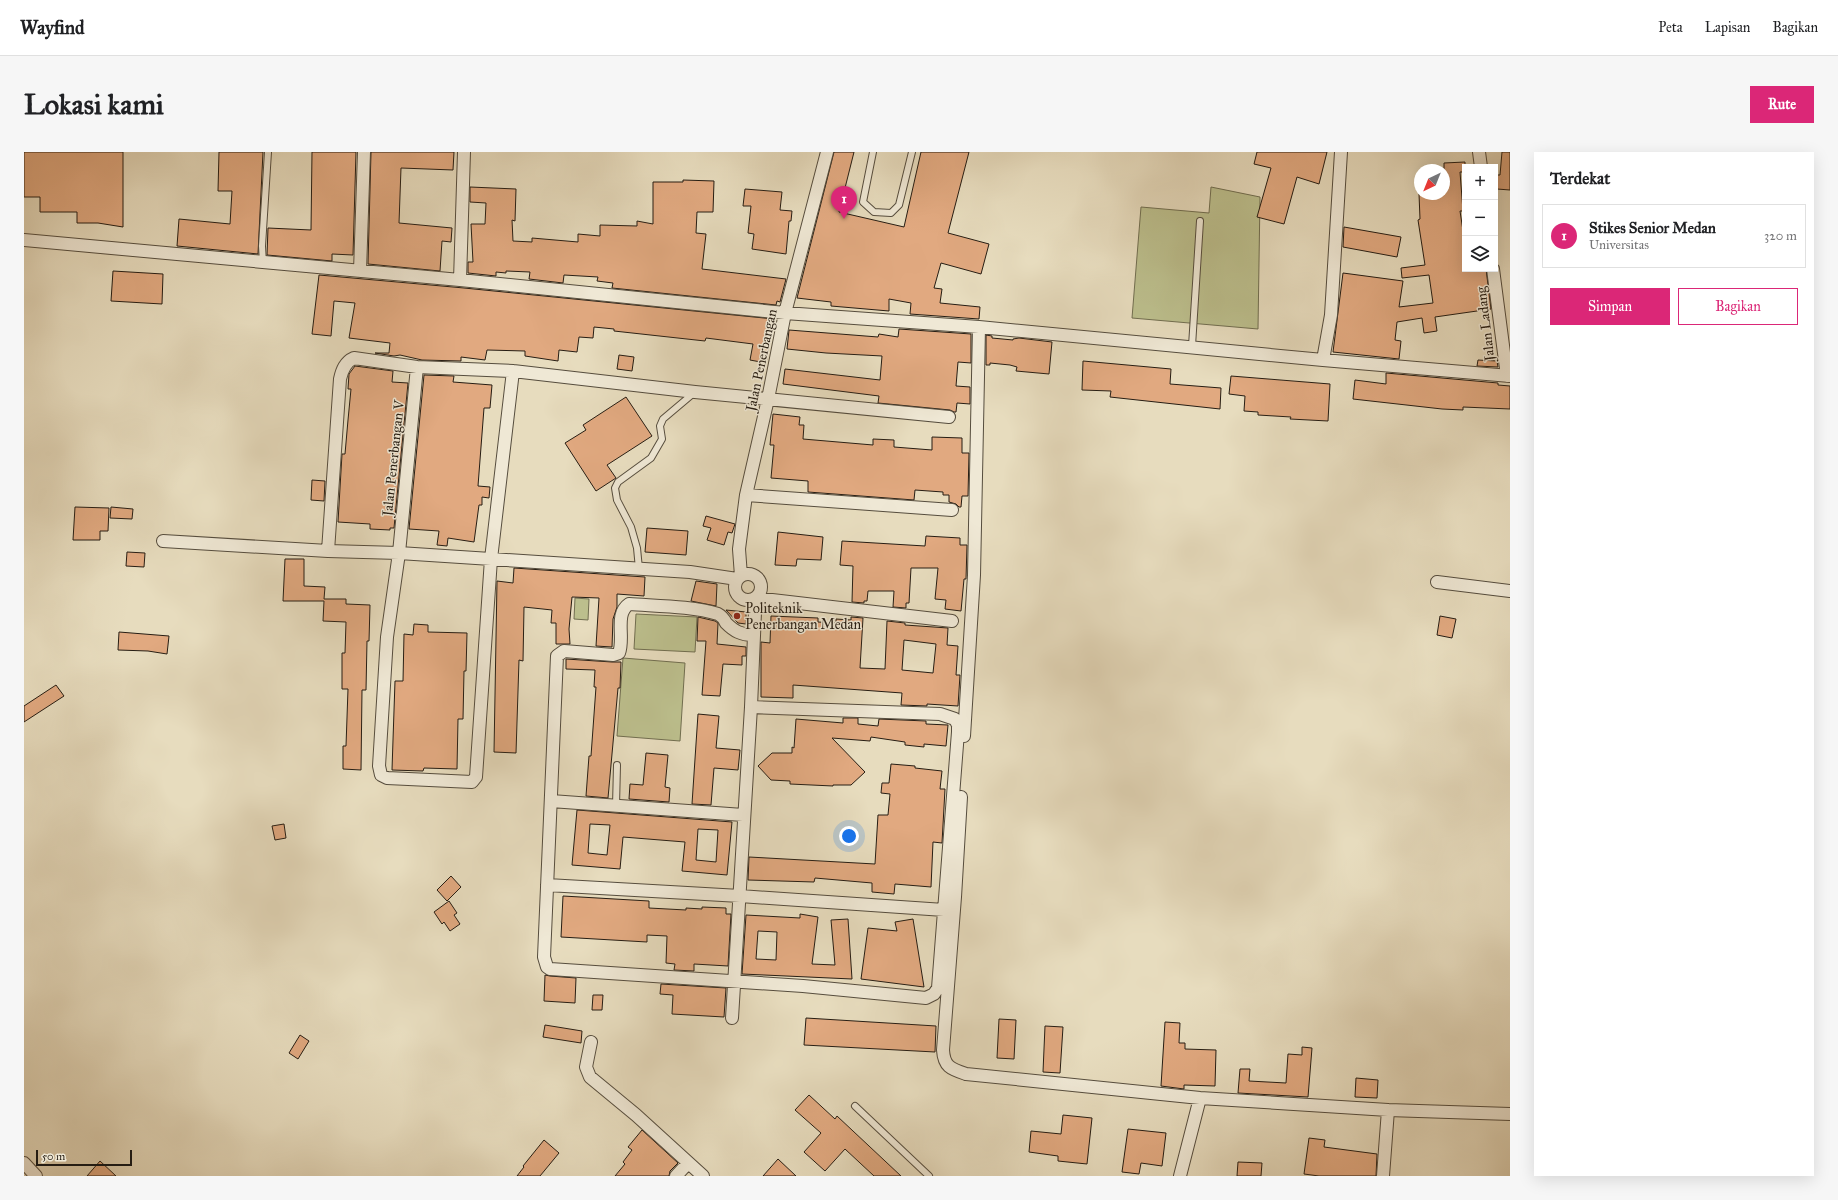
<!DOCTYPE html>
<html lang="id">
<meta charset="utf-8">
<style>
body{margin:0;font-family:"IM FELL Great Primer",serif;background:#f6f6f6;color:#202124}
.controls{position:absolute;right:12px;top:12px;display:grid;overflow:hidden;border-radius:0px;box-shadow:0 4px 16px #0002}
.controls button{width:36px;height:36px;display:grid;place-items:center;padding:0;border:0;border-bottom:1px solid #e0e0e0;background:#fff;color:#202124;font:20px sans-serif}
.compass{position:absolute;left:1390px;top:12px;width:36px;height:36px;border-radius:50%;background:#fff;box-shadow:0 4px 16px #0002;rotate:223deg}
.scale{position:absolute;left:12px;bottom:10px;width:96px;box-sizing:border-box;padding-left:4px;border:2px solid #261d13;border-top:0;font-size:11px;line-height:14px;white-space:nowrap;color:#261d13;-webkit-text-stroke:3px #efe8d5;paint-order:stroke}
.you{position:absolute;left:825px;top:684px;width:14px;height:14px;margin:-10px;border:3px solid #fff;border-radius:50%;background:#1a73e8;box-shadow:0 0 0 6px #1a73e833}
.badge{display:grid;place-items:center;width:26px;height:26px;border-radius:50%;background:#db2777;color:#fff;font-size:13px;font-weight:700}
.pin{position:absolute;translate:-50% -33px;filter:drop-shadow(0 1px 2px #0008)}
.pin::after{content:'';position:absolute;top:21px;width:14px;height:12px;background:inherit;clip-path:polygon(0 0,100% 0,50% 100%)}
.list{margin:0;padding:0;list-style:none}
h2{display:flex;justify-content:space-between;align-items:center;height:52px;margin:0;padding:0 16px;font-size:17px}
h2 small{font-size:13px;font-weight:400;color:#757577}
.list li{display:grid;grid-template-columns:26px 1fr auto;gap:12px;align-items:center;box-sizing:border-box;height:64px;margin:0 8px 8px;padding:0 8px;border:1px solid #e0e0e0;border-radius:0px}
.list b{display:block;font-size:15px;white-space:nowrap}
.list p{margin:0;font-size:13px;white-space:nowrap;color:#757577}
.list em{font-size:13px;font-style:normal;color:#757577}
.actions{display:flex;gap:8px;padding:12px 16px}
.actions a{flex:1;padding:9px 0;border:1px solid #db2777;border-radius:0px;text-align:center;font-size:14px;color:#db2777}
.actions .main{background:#db2777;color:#fff}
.icon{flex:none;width:22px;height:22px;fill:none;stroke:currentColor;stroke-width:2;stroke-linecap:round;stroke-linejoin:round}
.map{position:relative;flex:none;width:1486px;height:1024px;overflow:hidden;border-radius:0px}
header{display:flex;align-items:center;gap:24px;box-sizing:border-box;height:56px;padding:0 20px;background:#fff;border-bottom:1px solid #e0e0e0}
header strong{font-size:19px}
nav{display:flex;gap:22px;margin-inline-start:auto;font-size:14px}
.intro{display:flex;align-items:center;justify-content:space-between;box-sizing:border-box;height:96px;padding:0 24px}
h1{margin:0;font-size:28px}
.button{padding:10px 18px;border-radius:0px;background:#db2777;color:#fff;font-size:14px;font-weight:700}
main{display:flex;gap:24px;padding:0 24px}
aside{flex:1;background:#fff;border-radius:0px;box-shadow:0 4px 16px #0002}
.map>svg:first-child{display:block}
.green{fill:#bcbf8d;stroke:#716e50}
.building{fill:#e1a980;stroke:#261d13;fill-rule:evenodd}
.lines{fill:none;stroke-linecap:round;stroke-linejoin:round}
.lane-casing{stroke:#564d3e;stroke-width:8}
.street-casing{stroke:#564d3e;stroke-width:14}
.lane{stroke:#efe8d5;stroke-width:6}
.street{stroke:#efe8d5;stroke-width:12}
.poi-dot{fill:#8f2418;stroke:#efe8d5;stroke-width:1.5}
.labels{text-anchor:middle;stroke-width:3;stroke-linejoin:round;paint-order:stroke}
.street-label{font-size:14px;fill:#261d13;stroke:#efe8d5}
.poi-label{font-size:14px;fill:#261d13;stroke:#efe8d5;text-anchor:start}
</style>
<header>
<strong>Wayfind</strong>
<nav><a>Peta</a><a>Lapisan</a><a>Bagikan</a></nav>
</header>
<div class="intro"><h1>Lokasi kami</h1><a class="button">Rute</a></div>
<main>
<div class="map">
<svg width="1486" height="1024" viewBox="0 0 1486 1024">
<rect width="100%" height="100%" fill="#e7dcbe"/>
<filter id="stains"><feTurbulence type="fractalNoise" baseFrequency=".005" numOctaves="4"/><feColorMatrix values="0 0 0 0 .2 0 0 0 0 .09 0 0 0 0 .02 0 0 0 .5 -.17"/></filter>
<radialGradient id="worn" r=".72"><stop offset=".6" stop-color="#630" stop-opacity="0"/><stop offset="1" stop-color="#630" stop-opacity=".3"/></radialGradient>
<!-- green -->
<path class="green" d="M1187 35 1236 45 1234 177 1108 166 1117 55 1185 61Z
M551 446 565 447 564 468 550 467Z
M612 462 673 465 671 500 610 497Z
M599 506 661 511 656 589 593 584Z"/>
<!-- building -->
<path class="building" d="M0 0H99V75L74 71H53V60H16V45H0Z
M195 0H239L234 102 153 94 155 67 206 72 208 39H194Z
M288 0H332L329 103 308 102V109L243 103 244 76 287 78Z
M347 0H430L429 18 377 16 375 71 428 76 427 90 418 89 416 119 344 112Z
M810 0H830L815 60 880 75 897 0H945L924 81 965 92 957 122 917 111 910 136 918 137 916 151 956 155 955 167 886 162 887 151 865 147V159L807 154V150L773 146Z
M1233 0H1303L1295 32 1273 25 1260 72 1233 65 1247 16 1230 12Z
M1478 0H1486V38L1473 37V23H1476Z
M1441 10V20H1436L1439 59H1436L1441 92V117H1462L1467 157 1411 165 1413 179 1400 181 1398 166 1373 170 1371 188 1377 189 1375 207 1309 200 1319 121 1379 129 1375 155 1409 151 1405 123 1378 126 1377 116 1401 113 1394 68 1396 67 1395 42H1420V11Z
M659 28 690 29 689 60H673L672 81 682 82 678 117 762 127 756 150 753 149 752 153 588 136 589 131 573 129 574 125 540 123 539 131 505 127 506 120 482 119V121L472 120V124L444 121V110H449L447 72H461L462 51 446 50V35L492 37 491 69 488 68 489 89 508 90V86L554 90V82L576 84V73L613 74V69L629 72V30H659Z
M721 37 758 40 756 58 768 59 767 69H765L762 102 728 97 730 82 724 81 727 54H719Z
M1320 75 1377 85 1373 105 1319 95Z
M89 119 139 122 138 152 87 149Z
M295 123 440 136 750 167 742 211 726 208 729 192 682 186 681 189 590 179V177L570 175 569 186 555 185 553 200 535 198 534 209 501 204V199L463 198 461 208 437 205V209L398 208 376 203 370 204 351 201H365L366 191 325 186 331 151 310 149 307 184 288 182Z
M875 177 947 182V211L934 210 932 234 946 235V252L933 251 932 260H930L926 258 854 251 855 244 759 232 761 217 856 228 858 204 802 201 763 197 765 178 854 185 855 182 874 185Z
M962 183 968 184V186L989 188V187L995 186 1028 190 1025 222 992 219 993 215 986 213 966 211V213H962Z
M595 203 610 205 608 219 593 217Z
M1454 208 1473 209 1474 215 1453 214Z
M1059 209 1147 217 1146 232 1197 236 1196 257 1086 245 1087 239 1058 238Z
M331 214 369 219 368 230 384 231 370 376H366V378L346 377V372L314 370 318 302H321L324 268 327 237H324L325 222Z
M1362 221 1474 231V233L1486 234V257L1439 255V258L1418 257 1329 247 1331 228 1362 232Z
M400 223 430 224 429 230 468 233 466 256H460L454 334 466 335 465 346 458 345V353H455L450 390 424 386 423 394 413 393 415 379 385 377Z
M1207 224 1306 232 1304 269 1266 267 1267 265 1234 263V260L1220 259 1221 244 1205 242Z
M602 245 628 284 583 313 592 326 572 339 541 291 562 278 559 273Z
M749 262 776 265 775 273H780L779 287 849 293V287L870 288V295L908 298V285L938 286V301H945L944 344H938L937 355H935L932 352 925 350V343H919V340L891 338 890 348 784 340V329L747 326 750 293H746Z
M288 328 301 329 300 349 287 348Z
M51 355 85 356 84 379H76V388H49Z
M87 355 109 357 108 367 86 366Z
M682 364 711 372 708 381 704 380 700 393 683 388 687 376 679 374Z
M623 376 664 379 662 403 621 400Z
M754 380 799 385 797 408 773 407 772 414 751 413Z
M902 384 936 386V393H943L942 427H940L937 459 921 457 922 448 911 447 914 416H887L885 451H882V456L869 455 870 439H844L843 449H840V451L828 450 829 414 816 413 818 389 901 394Z
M103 400 121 401 120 415 102 414Z
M261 407H280V434L301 435 300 447H322V452L346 453 345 489H343L342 538H338L337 618 319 617V594H322L324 537H318V501H321L322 470 299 469 300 449H259Z
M490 416 621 425 620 444 593 442V455L589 467 588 495 572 494 575 446 548 445 545 477 546 492H532V471H527L528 458 500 455 499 509 495 508 492 601 470 600 473 429 489 431Z
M672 429 693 432 692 454 667 449Z
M702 458 722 460V472L714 471Z
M747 464 794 466V470L812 471V467L827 468V465L839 466 836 516 861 517 863 469 881 471V473L924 476 923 493 934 494 932 523H936L934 554 903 552V554L877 553 878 541 769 533V546L737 545V490L746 491ZM880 488 912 492 909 521 878 518Z
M1416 464 1432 467 1428 486 1413 483Z
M674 465 691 469 694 471 693 492 722 495V504H718V513L699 512 696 544 678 543 682 489H673Z
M390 472 404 473V480L443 481 442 519H440L439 567H434L433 617 400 616 399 619 368 618 371 529H379L380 482 389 483Z
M95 480 145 484 143 502 124 499 94 498Z
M542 507 588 510H597L596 536H594L584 646 562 644 565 604H567L572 535H570L571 518 542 517Z
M32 533 40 544 0 570V554Z
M674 562 695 564 692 596 716 598 714 618 690 616 687 653 668 652Z
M819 566H834V572L854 574 855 567 902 569V572L924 573 922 594 900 592V595L881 593V590L847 585 846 589 808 586 841 620 827 633H809V634L766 632V629L747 628 734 614 748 601H768V595L770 596 772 567 819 571Z
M622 601 644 603 641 635 646 636 645 650 605 647 606 632 619 633Z
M867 612 891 614V616L918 619 916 637H921L918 691 909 690 907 735 871 732 870 742 848 740V731L791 726 790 730 724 728 725 705 851 712 854 663H864L866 642 857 641 858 631H865Z
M553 658 708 670 703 723 658 719 661 690 599 685 596 717 548 713ZM566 672 586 673 583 703 564 701ZM674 677 694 678 692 710 672 708Z
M260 672 262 686 251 688 248 674Z
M427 724 437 735 423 749 413 738Z
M539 744 625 749V756L662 758V756L678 757V755L702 756V762H707L704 814 670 812V819L650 818 651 812 642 811 643 784 623 783V790L537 785Z
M425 749 433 761 430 763 436 772 426 779 420 770 418 772 410 760Z
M776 762 794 765 788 812 811 813 807 768 824 767 828 827 718 822 722 763 776 766ZM734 779 753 780 752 808 732 807Z
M889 767 900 835 837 827 844 776 873 779 871 770Z
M521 823 526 824 552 826 551 851 520 849Z
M637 832 702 836 700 865 648 862 649 843 636 842Z
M569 843H579L578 858H568Z
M782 866 912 874 911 900 780 893Z
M975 867 992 868 990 907 973 906Z
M1141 870 1156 871 1155 891H1161V897L1192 898 1191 934 1160 933V937L1137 934Z
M521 873 558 879 557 891 519 885Z
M1021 874 1039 875 1036 921 1019 920Z
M276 883 285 889 274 907 265 901Z
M1278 895 1288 896 1284 945 1214 941 1216 917H1226L1225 929 1262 931 1264 902 1278 903Z
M1332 926 1354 928 1353 946 1331 945Z
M785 943 811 967 813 964 877 1024H850L821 997 801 1019 780 1000 797 981 771 958Z
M1039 963 1068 966 1063 1012 1034 1009V1004L1005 1000 1007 979 1037 982Z
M1104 977 1142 981 1138 1014 1117 1011 1115 1022 1098 1020Z
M618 978 654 1011 646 1019 645 1024H591L601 1012 599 1010 608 998 604 995Z
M1285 986 1301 988 1300 995 1353 1002 1352 1024H1295L1280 1022Z
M520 988 535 1001 516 1024H493L500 1015 499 1014Z
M754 1007 772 1024H739Z
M76 1009 92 1024H63Z
M1214 1010 1238 1011 1237 1024H1213Z"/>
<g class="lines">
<defs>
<path id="lane" d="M849 0 839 50 850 60 867 61 875 53 888 0
M239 111 238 94 244 0
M1168 194 1176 69
M615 417 613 396 607 375 593 348 591 336 594 330 627 306 638 287 636 274 639 267 671 240
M592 654 593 613
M831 954 905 1024"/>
<path id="street" d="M1455 0 1457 15
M0 88 436 128 761 161 955 175 1299 208 1486 224
M1469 117 1483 224
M336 119 340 0
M436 128 440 0
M1299 208 1307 163 1317 0
M393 215 375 401 363 485 355 614 357 623 363 626 448 630 452 625 467 407 489 219
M722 343 928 358
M139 389 304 399 375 401 666 420 713 427
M304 399 316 227C318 218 321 210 330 206L393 215 489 219 671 240 925 265
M711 435a13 13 0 1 1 26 0a13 13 0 1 1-26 0Z
M717 424 715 397 722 343 744 247 761 161 803 0
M1413 430 1486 439
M731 446 928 469
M727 555 916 562 931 567 934 573V580L914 836 910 842 902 846 779 834 526 817 523 815 520 805 533 504 540 499 589 503 595 501C601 486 590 462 605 452 632 454 669 454 694 462 698 464 700 467 702 471 710 479 717 483 729 483
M940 584 950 423 955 175
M937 645 931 745 919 898C920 915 927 917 942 922L1176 946 1364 958 1486 962
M527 649 719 663
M523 733 716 744 920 758
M708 866 727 555 731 460 730 447
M567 890 562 915 566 925 612 963 679 1024
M0 1011 12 1024
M652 1024 664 1011
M1156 1024 1176 946
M1359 1024 1364 958"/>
</defs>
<!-- lane casing -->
<use href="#lane" class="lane-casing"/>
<!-- street casing -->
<use href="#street" class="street-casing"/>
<!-- lane -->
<use href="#lane" class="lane"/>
<!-- street -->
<use href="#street" class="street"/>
</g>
<!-- markers -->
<circle class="poi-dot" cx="713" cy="464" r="4"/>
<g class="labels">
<!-- street labels -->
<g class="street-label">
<text transform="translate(1461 172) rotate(-97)" y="5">Jalan Ladang</text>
<text transform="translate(737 208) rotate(-78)" y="5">Jalan Penerbangan</text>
<text transform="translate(369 306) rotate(-84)" y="5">Jalan Penerbangan V</text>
</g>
<!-- poi labels -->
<g class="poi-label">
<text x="721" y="461">Politeknik<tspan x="721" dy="16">Penerbangan Medan</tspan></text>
</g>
</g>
<rect width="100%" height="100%" filter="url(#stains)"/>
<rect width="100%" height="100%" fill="url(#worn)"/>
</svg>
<div class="controls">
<button>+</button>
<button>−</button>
<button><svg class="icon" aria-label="layers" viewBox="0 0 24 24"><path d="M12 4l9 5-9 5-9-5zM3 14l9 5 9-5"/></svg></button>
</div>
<svg class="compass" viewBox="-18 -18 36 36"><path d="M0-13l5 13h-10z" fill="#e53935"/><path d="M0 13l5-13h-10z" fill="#757577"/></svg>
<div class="scale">50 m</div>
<div class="you"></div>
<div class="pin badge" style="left:820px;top:67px">1</div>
</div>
<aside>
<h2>Terdekat<small></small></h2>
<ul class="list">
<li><span class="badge">1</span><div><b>Stikes Senior Medan</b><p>Universitas</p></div><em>320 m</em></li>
</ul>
<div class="actions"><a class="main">Simpan</a><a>Bagikan</a></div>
</aside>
</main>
